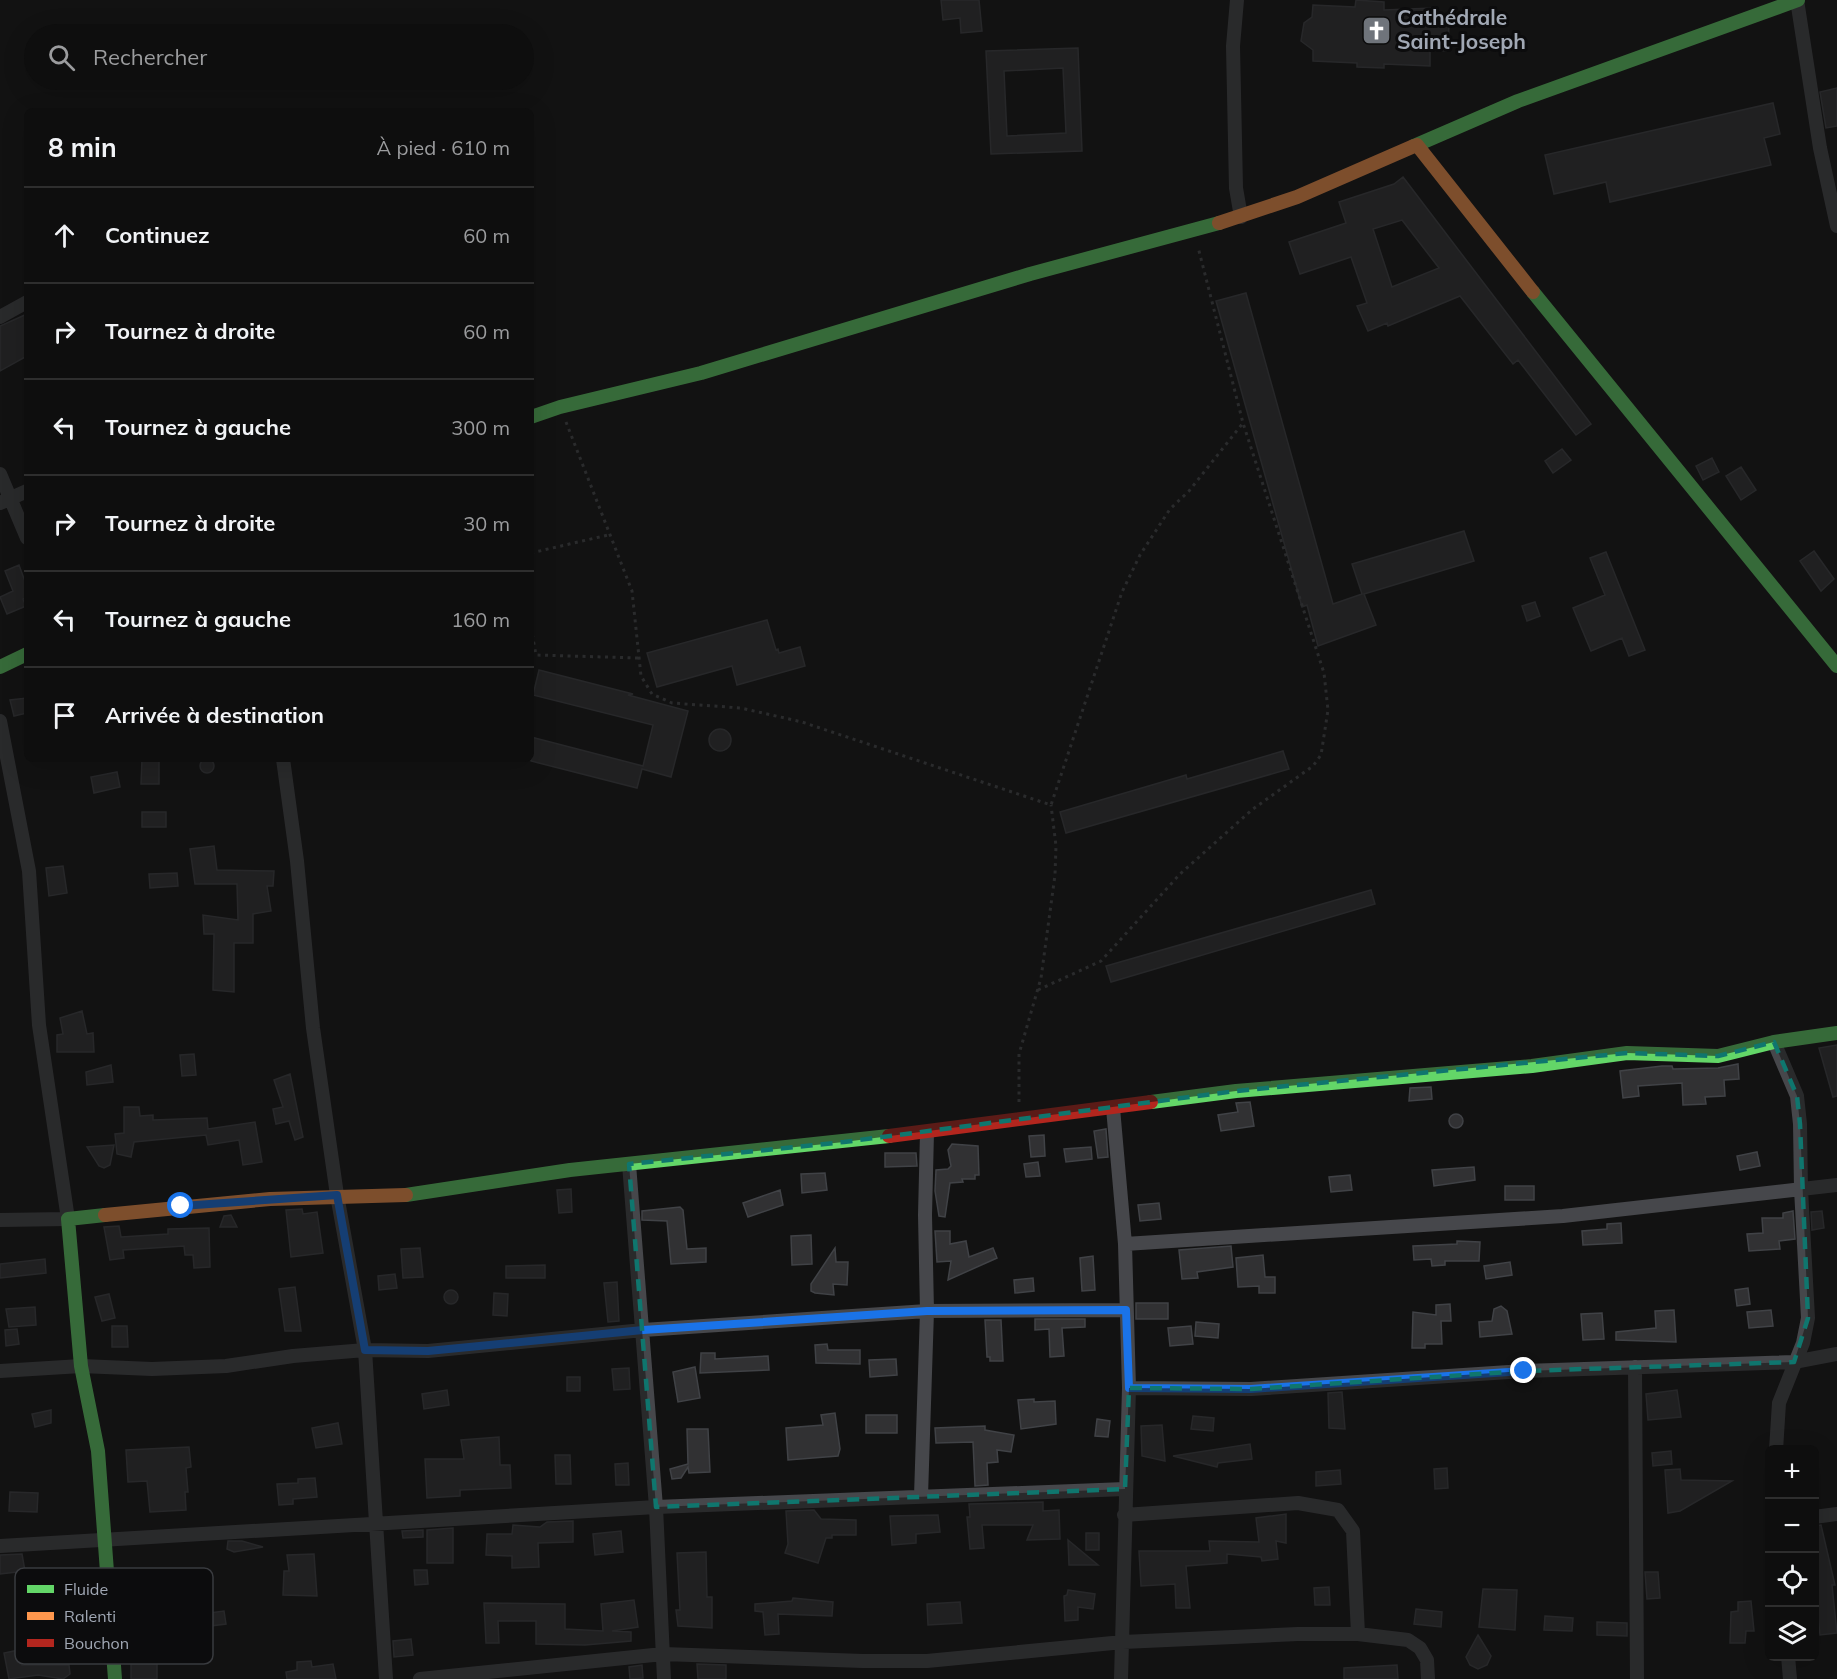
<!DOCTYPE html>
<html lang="fr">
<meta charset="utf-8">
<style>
body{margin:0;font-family:Mulish,sans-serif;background:#1c1c1c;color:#f1f3f6}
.controls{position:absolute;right:18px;bottom:18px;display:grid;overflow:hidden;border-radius:9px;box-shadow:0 6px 24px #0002}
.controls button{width:54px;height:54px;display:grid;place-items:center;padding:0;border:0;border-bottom:2px solid #2e2e2e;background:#0e0e0e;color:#f1f3f6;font:30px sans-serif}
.stop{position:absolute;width:18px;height:18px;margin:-14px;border:4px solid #1a73e8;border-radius:50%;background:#fff}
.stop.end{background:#1a73e8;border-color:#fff;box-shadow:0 2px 6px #0008}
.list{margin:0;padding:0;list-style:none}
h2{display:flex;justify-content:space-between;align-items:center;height:78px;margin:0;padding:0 24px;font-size:26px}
h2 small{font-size:20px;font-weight:400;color:#9b9c9e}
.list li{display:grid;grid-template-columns:39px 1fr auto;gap:18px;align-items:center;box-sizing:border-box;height:96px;padding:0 24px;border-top:2px solid #2e2e2e}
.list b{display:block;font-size:22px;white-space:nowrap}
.list em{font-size:20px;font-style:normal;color:#9b9c9e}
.icon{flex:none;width:33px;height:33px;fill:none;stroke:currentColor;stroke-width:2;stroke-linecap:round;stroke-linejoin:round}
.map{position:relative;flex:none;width:1837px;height:1679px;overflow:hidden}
.search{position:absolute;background:#0e0e0e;box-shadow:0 6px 24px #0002;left:24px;top:24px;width:510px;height:66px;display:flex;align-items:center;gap:15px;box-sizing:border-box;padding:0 21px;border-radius:33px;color:#9b9c9e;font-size:22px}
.panel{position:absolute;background:#0e0e0e;box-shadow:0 6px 24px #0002;left:24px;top:108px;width:510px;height:654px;border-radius:9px}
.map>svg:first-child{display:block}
.building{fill:#313133;stroke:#404246;stroke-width:1.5;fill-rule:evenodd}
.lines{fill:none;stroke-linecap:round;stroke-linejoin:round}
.path{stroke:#47494d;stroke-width:3;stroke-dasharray:3 4.5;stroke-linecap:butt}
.street{stroke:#46474b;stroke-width:14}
.fast{stroke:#63d668;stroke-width:14}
.slow{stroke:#ff974d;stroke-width:14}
.jam{stroke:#b3261e;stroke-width:14}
.route{stroke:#1a73e8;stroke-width:8}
.marked{fill:none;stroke:#0f766e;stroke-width:4.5;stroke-dasharray:12 8;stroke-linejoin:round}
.labels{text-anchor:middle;stroke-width:6;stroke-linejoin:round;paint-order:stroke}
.poi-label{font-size:21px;font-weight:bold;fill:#a1a8b4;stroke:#0c0c0d;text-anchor:start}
.key{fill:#0c0c0d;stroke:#393b3f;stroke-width:1.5}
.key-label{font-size:16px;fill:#a1a8b4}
</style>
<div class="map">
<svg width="1837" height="1679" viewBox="0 0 1837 1679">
<rect width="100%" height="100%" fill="#121212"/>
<!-- building -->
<path class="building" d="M941 0H979L982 31 961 33 960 18 943 20Z
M1356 0 1384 2V10L1433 8 1432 24H1449L1448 51 1430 50V66L1384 64V68L1357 67V63L1313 61V50L1301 41 1304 23 1312 17 1313 5 1355 7Z
M1078 48 1082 151 991 154 986 51ZM1063 68 1066 133 1007 136 1004 71Z
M1837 88V126L1826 128 1820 92Z
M1773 103 1780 134 1764 138 1771 165 1610 202 1606 182 1554 194 1545 155Z
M1403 177 1591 424 1576 435 1518 360 1513 364 1460 296 1388 326 1387 323 1368 331 1357 306 1367 303 1351 257 1300 274 1289 242 1346 223 1339 202 1394 184ZM1402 220 1439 268 1392 287 1373 229Z
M1246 293 1333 604 1362 594 1352 564 1464 531 1474 561 1364 594 1376 625 1318 646 1307 605 1302 607 1216 301Z
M27 314V356L0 371V326Z
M1562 449 1571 460 1553 473 1545 461Z
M1712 458 1719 472 1703 480 1696 466Z
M1741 467 1756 490 1741 500 1726 476Z
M1814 551 1834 579 1821 591 1800 561Z
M1606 552 1645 650 1629 656 1622 638 1591 651 1573 608 1605 595 1590 558Z
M19 565 27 587V597L23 599 26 606 7 614 0 597 13 591 5 571Z
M1535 602 1540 616 1527 621 1522 606Z
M767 620 776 650 778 649 779 653 800 647 805 666 737 685 732 666 657 687 647 653Z
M539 670 633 694 628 695 688 711 671 777 642 769 637 788 531 761V737L643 766 653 725 533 695Z
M27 698V713L14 716 10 700Z
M709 740a11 11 0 1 1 22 0a11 11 0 1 1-22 0Z
M1283 751 1289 769 1066 833 1060 812 1186 775 1187 779Z
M142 759H159V784H141Z
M200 766a7 7 0 1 1 14 0a7 7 0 1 1-14 0Z
M117 772 120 787 94 793 91 777Z
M142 812H166V827H142Z
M214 846 217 870 274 871 273 886H267L271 911 253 914V943H234V992L213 990 214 934H204L203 915 238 920 237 884H195L190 849Z
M63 866 67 893 49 896 46 868Z
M177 873 178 886 150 888 149 874Z
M1371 890 1375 904 1111 982 1106 966Z
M82 1011 87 1034 93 1033 94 1052H57V1035L63 1034 60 1018Z
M1837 1045V1096L1833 1097 1819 1048Z
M194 1054 196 1075 182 1076 180 1055Z
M1738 1064 1739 1079 1724 1080 1725 1096 1705 1097 1706 1104 1683 1105 1682 1083 1638 1086 1639 1096 1623 1098 1620 1071 1662 1066H1672L1673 1069 1718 1068Z
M111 1065 113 1082 87 1085 86 1072Z
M290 1074 303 1137 295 1140 289 1121 276 1124 273 1109 283 1107 274 1080Z
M1431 1087 1432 1099 1409 1101 1410 1088Z
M1250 1102 1254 1126 1221 1131 1218 1115 1238 1112 1236 1103Z
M124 1107H139L140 1116 153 1115V1120L207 1118 208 1129 255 1122 262 1162 243 1165 239 1140 208 1145 206 1135 134 1142 131 1157 117 1154 115 1134 124 1133Z
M1449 1121a7 7 0 1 1 14 0a7 7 0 1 1-14 0Z
M1106 1129 1108 1157 1098 1158 1094 1131Z
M1044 1135 1045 1156 1031 1157 1029 1136Z
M952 1144 978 1146 979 1175H975V1179H962L963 1182 950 1183 945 1217 939 1216 935 1191 936 1170 948 1169 951 1166 948 1150Z
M114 1145 110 1165 104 1168 99 1166 87 1147Z
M1091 1147 1092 1159 1066 1162 1064 1149Z
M1757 1152 1760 1166 1740 1170 1737 1156Z
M885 1153H916L917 1166 885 1167Z
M1038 1162 1040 1176 1026 1177 1024 1164Z
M1474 1167 1475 1180 1434 1186 1432 1170Z
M825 1173 827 1190 802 1193 801 1174Z
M1350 1175 1352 1190 1331 1192 1329 1177Z
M1505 1186H1534V1200H1505Z
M571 1189 572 1212 559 1213 557 1190Z
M780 1190 783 1205 748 1217 743 1203Z
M1159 1203 1161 1219 1140 1221 1138 1205Z
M680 1207 683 1210 687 1249 706 1248V1262L671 1264 667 1221 642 1220V1211Z
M302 1209 303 1214 317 1212 323 1253 291 1257 286 1210Z
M1793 1211 1795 1239 1779 1241 1780 1249 1749 1251 1747 1234 1763 1233 1762 1218H1783V1213Z
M1822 1211 1824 1228 1812 1230 1811 1212Z
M231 1215 237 1227H220L224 1216Z
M1621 1223 1622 1243 1583 1245 1582 1231 1607 1229V1224Z
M119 1226 121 1237 168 1234V1229L209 1228 210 1267 194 1268 193 1255H185L184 1246 123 1250 124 1258 110 1260 104 1227Z
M935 1231H950V1244L966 1241 969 1257 993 1248 997 1258 948 1280 951 1261 937 1262Z
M811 1235 812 1264 792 1265 791 1236Z
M1457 1241 1480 1242 1479 1261H1445V1265L1432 1266 1431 1259 1414 1260 1413 1246 1457 1244Z
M1231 1246 1233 1267 1197 1272 1198 1278 1182 1279 1179 1250Z
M420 1248 423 1277 403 1278 401 1249Z
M835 1248 836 1262H848L847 1285 833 1284 834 1295 815 1293 811 1291V1284Z
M1263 1255 1265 1277H1275V1293H1259V1286L1238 1287 1236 1258Z
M1093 1256 1095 1290 1082 1291 1080 1258Z
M45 1259 46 1273 0 1278V1264Z
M1510 1262 1512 1275 1486 1279 1484 1266Z
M545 1265V1278H506V1266Z
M395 1274 397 1288 379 1290 378 1276Z
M1033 1278 1034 1291 1015 1293 1014 1280Z
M617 1282 619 1321 608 1322 604 1283Z
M295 1287 301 1331H285L279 1289Z
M1748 1288 1750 1304 1737 1306 1735 1290Z
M444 1297a7 7 0 1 1 14 0a7 7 0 1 1-14 0Z
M494 1293 508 1294 507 1316 493 1315Z
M109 1294 115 1318 102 1321 95 1297Z
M1136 1303H1168V1319H1136Z
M1450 1304 1451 1321H1441L1442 1344H1425V1348H1412L1413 1312 1436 1315V1305Z
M1501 1306 1507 1311 1512 1334 1480 1337 1479 1322 1492 1321 1494 1309Z
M35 1307 36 1325 9 1327 6 1309Z
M1674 1310 1676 1342 1616 1340V1332L1656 1328 1655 1311Z
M1771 1310 1773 1326 1749 1328 1747 1312Z
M1602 1313 1604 1339 1583 1340 1581 1314Z
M1035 1319H1085V1327L1062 1328 1064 1356 1050 1357 1049 1329 1035 1330Z
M985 1320H1001L1003 1361H990V1357H987Z
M1196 1322 1219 1324 1218 1338 1195 1336Z
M112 1326H127L128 1347H112Z
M1191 1326 1193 1344 1170 1346 1168 1328Z
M17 1329 19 1344 6 1346 5 1330Z
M827 1344 828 1350H860V1364L816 1363 815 1345Z
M701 1353H715V1359L768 1356 769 1370 700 1373Z
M896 1359 897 1375 870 1377 869 1360Z
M695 1367 700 1398 678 1402 673 1372Z
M629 1368 630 1389 614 1390 612 1369Z
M567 1377H580V1391H567Z
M447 1390 449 1405 424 1409 422 1394Z
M1677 1390 1681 1417 1648 1420 1646 1394Z
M1342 1392 1345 1429 1329 1428 1328 1393Z
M1034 1399V1402L1055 1401 1056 1424 1021 1429 1018 1400Z
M51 1410V1423L35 1427 32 1414Z
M835 1413 840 1449 838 1456 788 1460 786 1428 823 1425 821 1415Z
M866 1415H897V1433H866Z
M1193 1416 1214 1418 1213 1431 1191 1429Z
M1097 1419 1110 1421 1108 1437 1095 1436Z
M338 1423 342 1444 316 1448 312 1428Z
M1162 1425 1165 1461 1142 1456 1141 1426Z
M985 1426V1430L1014 1435 1011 1452 997 1450 998 1462 987 1463 988 1485 975 1486 973 1442 936 1443 935 1428Z
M687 1429H708L710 1472 689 1473 688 1467 681 1478 672 1479 670 1469 688 1464Z
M499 1437 500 1465H510L511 1488 460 1490V1496L427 1498 425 1459H464L461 1440Z
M1250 1444 1252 1459 1218 1463 1217 1467 1173 1456Z
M189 1447 191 1467 186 1468 188 1492H185L186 1510 150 1512 147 1481 128 1482 126 1450Z
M1671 1451 1672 1464 1653 1466 1652 1453Z
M555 1455H570L571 1484H556Z
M628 1463 629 1485H616L615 1464Z
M1447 1468 1448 1488 1435 1489 1434 1469Z
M1680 1469 1681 1480 1732 1481 1680 1511 1668 1513 1665 1470Z
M1340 1470 1341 1484 1316 1486V1472Z
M315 1478 317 1497 293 1499V1504L279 1505 277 1484 298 1483V1479Z
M10 1492 38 1493 37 1512 9 1511Z
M1043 1502V1511L1059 1510 1060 1539 1027 1540 1033 1525H982L984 1548 970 1549 967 1517H970L969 1504Z
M814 1510 821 1519 856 1520V1535H832V1538H826L818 1563 785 1553 788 1544 786 1511Z
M1286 1514V1543L1276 1541 1278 1559 1262 1561 1261 1557 1227 1554V1563L1186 1566 1190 1608H1176L1175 1584 1141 1586 1139 1551H1210L1209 1541 1259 1542 1256 1518Z
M938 1515 940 1532 916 1534V1543L892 1545 890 1516Z
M573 1521V1542L538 1543 539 1567 512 1568V1556L486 1555 487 1534H512L513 1525 540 1527 547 1522Z
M1821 1525 1835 1585H1832L1837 1633 1820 1635 1817 1606H1815V1526Z
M453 1528V1563H427V1530Z
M423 1530V1537L403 1538 402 1531Z
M621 1531 623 1552 595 1555 593 1534Z
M1086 1533H1099V1550H1086Z
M1068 1540 1098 1565H1069Z
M228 1541H242L263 1547 234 1552 227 1549Z
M706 1552 707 1597H712V1628L678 1626 676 1610H680L677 1553Z
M22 1554 25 1571 0 1574V1555Z
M314 1554 317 1596 283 1595 284 1571H289L287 1555Z
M140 1569 141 1583 155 1582 156 1599 171 1596 174 1599 179 1617 224 1611 226 1624 171 1631 174 1657 157 1659V1679H131V1652L128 1653 126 1640 130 1639 129 1627H133L135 1594H121L119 1570Z
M414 1570H427L428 1584 415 1585Z
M1645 1572H1658L1660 1598 1647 1599Z
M1329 1587 1330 1605H1315L1314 1588Z
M1483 1589 1517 1590 1515 1630 1479 1627Z
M1068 1590 1095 1594 1093 1609 1078 1607V1620L1065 1621 1064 1596 1067 1595Z
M793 1598 833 1602 832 1616 778 1614 779 1634 765 1635 763 1612 755 1611V1604L792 1601Z
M634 1600 638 1627 612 1631 631 1632V1641L585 1645 536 1644V1621H498L499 1643H486L484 1603 565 1604V1629L603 1631 601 1604Z
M1751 1601 1754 1631H1746L1745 1643H1730L1731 1612 1738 1611V1602Z
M960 1602 962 1623 928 1625 927 1604Z
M1416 1609 1442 1612 1441 1627 1414 1624Z
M1545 1616 1573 1618 1572 1631 1544 1630Z
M1597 1622 1627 1623V1636L1597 1635Z
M1478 1635 1491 1656 1487 1665 1478 1669 1470 1665 1466 1657Z
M411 1639 413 1655 394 1657 393 1641Z
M19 1650 22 1665H69L70 1674 63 1679 38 1675 9 1679 4 1653Z
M311 1661 312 1667 333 1664 336 1679H287L286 1672 297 1670V1662Z
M697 1664 726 1665V1679H698Z
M642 1665 643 1678 630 1679 629 1667Z
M1397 1665 1398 1679H1344V1668Z"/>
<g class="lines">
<!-- path -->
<path class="path" d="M566 422 632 591 641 676 652 694 672 703 741 708 802 722 1051 805 1122 592 1140 555 1170 509 1189 491 1243 423
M531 553 608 535
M531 627 536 655 638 658
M1038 990 1101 961 1180 874 1253 809 1313 766 1321 755 1328 710 1324 673 1243 423 1198 247
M1019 1102V1054L1041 978 1055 875 1056 846 1051 805"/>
<!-- street -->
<path class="street" d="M1237 0 1233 46 1236 188 1241 217
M1797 0 1820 148 1837 226
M0 317 27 302
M0 474 27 538
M0 503 27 491
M0 721 29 871 39 1025 68 1219 0 1220
M283 759 297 861 313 1028 337 1195 365 1350 386 1679
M1774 1042 1797 1096 1800 1124 1801 1189 1808 1318 1803 1343 1779 1403 1776 1450
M1113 1108 1125 1244 1129 1388 1121 1679
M629 1164 656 1507 664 1679
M1125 1244 1563 1216 1837 1185
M1635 1367 1637 1679
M0 1371 81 1366 152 1369 226 1366 293 1356 365 1350 428 1351 643 1330 927 1311 1126 1310
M1129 1388 1251 1389 1524 1371 1794 1362 1837 1354
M921 1496 927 1311 925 1215 927 1132
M1124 1515 1298 1503 1338 1510 1353 1531 1358 1634
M1814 1517 1837 1514
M0 1546 656 1507 1125 1489
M1788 1656 1790 1679
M420 1679 663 1654 863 1661H927L1123 1642 1298 1634H1358L1408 1640 1420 1648 1427 1660 1428 1679"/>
<!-- fast -->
<path class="fast" d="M1414 146 1518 101 1798 0
M1533 292 1837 666
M531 417 560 407 701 373 1030 274 1219 223
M0 667 27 654
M1151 1102 1236 1091 1532 1066 1627 1053 1718 1056 1774 1042 1837 1033
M406 1195 570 1170 889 1136
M105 1215 68 1219 81 1366 98 1451 115 1679"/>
<!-- slow -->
<path class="slow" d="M1417 145 1533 292
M1219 223 1297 197 1414 146
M105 1215 270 1199 406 1195"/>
<!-- jam -->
<path class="jam" d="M889 1136 1151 1102"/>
</g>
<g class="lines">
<!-- route -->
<path class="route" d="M181 1206 337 1195 365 1350 428 1351 643 1330 927 1311 1126 1310 1129 1388 1251 1389 1524 1371"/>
</g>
<!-- marked area -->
<path d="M0 0H1837V1679H0ZM1774 1042 1797 1096 1800 1124 1808 1318 1794 1362 1524 1371 1251 1389 1129 1388 1125 1489 656 1507 629 1164 844 1142 1236 1091 1627 1053 1718 1056Z" fill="#121212" fill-opacity=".55" fill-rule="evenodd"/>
<path class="marked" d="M1774 1042 1797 1096 1800 1124 1808 1318 1794 1362 1524 1371 1251 1389 1129 1388 1125 1489 656 1507 629 1164 844 1142 1236 1091 1627 1053 1718 1056Z"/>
<!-- icons -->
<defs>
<symbol id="church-square" viewBox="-11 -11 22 22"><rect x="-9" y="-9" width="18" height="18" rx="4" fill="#6f747b" stroke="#0c0c0d"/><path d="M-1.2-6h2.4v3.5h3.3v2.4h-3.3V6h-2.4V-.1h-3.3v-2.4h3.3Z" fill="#fff"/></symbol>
</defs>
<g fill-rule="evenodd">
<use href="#church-square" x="1360" y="14" width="33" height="33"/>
</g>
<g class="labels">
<!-- poi labels -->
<g class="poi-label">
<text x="1397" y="25">Cathédrale<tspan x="1397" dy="24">Saint-Joseph</tspan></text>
</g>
</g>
<!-- legend -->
<rect x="15" y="1568" width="198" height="96" rx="9" class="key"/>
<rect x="27" y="1585" width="27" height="8" fill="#63d668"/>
<rect x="27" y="1612" width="27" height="8" fill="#ff974d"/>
<rect x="27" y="1639" width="27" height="8" fill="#b3261e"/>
<g class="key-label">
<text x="64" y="1595">Fluide</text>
<text x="64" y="1622">Ralenti</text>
<text x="64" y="1649">Bouchon</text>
</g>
</svg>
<div class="controls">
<button>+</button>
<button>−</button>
<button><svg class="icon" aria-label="locate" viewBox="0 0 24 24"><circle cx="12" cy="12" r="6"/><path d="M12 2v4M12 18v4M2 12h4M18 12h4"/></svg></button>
<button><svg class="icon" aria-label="layers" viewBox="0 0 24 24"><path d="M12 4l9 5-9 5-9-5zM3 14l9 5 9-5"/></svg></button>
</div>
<div class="stop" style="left:181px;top:1206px"></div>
<div class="stop end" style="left:1524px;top:1371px"></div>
<div class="search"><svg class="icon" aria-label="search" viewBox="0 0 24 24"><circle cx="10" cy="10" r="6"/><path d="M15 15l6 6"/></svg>Rechercher</div>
<section class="panel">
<h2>8 min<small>À pied · 610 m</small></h2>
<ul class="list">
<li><svg class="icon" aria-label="ahead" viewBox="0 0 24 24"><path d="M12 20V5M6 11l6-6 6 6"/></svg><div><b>Continuez</b></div><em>60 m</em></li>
<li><svg class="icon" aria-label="right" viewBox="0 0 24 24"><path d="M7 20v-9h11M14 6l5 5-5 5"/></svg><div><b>Tournez à droite</b></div><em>60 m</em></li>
<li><svg class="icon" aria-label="left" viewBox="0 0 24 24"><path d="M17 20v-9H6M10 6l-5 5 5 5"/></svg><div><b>Tournez à gauche</b></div><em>300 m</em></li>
<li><svg class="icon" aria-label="right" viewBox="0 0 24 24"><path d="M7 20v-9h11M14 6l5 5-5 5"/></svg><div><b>Tournez à droite</b></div><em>30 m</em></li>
<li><svg class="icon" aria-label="left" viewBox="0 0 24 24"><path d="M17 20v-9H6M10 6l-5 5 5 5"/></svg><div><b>Tournez à gauche</b></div><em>160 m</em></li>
<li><svg class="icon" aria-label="arrive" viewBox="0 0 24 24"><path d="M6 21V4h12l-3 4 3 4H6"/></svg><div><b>Arrivée à destination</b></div></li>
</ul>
</section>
</div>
